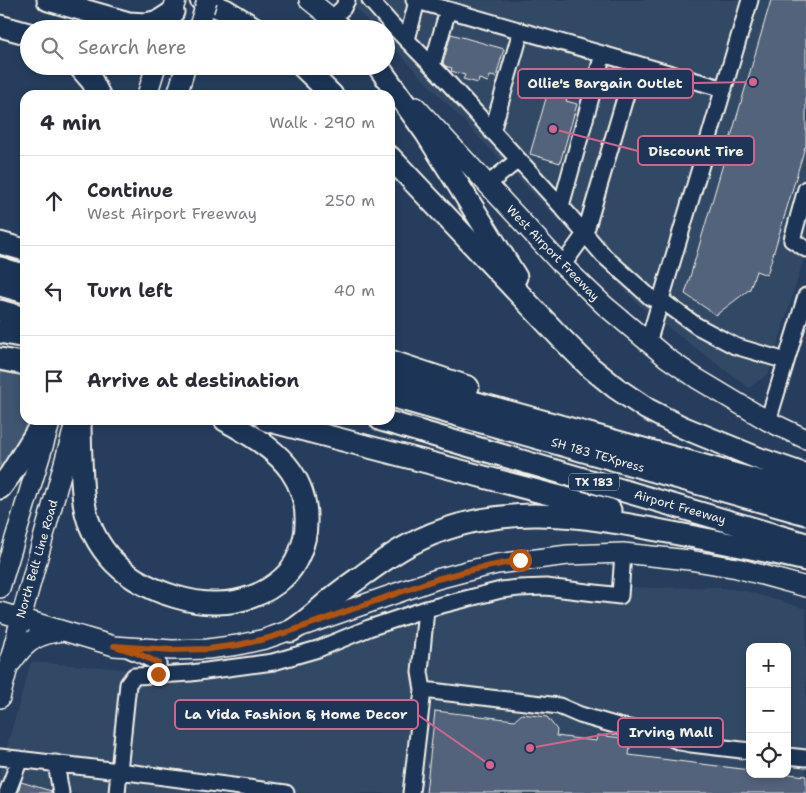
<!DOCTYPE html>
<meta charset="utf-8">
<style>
body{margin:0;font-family:"Shantell Sans",sans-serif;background:#f7f7f7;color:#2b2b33}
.controls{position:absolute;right:15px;bottom:15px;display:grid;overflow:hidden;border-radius:10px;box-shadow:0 2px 8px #0003}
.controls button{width:45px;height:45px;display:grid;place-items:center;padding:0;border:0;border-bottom:1px solid #e1e1e2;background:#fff;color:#2b2b33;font:25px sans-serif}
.stop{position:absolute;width:15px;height:15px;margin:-11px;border:4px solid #b45309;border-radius:50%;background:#fff}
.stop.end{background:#b45309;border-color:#fff;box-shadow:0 1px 5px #0008}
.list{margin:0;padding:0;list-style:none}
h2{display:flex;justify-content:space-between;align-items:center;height:65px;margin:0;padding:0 20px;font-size:21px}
h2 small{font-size:16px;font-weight:400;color:#7c7c81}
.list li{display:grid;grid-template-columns:32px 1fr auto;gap:15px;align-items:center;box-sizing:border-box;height:90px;padding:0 20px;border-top:1px solid #e1e1e2}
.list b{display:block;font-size:19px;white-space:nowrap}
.list p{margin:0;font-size:16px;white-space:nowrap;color:#7c7c81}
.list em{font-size:16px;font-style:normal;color:#7c7c81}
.icon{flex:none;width:28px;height:28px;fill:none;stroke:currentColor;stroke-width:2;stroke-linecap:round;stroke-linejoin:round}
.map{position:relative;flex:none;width:806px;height:793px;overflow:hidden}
.search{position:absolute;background:#fff;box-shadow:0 2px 8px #0003;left:20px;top:20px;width:375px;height:55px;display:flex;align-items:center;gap:12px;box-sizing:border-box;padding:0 18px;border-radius:28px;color:#7c7c81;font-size:19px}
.panel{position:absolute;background:#fff;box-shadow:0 2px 8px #0003;left:20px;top:90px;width:375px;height:335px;border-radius:15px}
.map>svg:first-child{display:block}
.built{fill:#334966;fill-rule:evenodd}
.green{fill:#40546f;stroke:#9aa2ac}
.building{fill:#52647b;stroke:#f4f1e8}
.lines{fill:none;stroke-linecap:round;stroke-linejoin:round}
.minor-casing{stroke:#f4f1e8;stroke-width:19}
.major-casing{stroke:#f4f1e8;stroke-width:22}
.highway-casing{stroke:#f4f1e8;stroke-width:25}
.minor{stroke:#1d3557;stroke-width:15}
.major{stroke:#1d3557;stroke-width:19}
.highway{stroke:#1d3557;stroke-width:21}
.major-bridge-casing{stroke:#f4f1e8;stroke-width:22;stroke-linecap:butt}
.major-bridge{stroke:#1d3557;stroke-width:19}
.route{stroke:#b45309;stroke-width:6}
.labels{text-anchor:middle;stroke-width:4;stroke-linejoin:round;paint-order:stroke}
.shield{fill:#1d3557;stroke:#b4b9bc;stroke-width:1}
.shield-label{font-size:11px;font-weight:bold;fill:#f4f1e8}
.street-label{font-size:12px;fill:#f4f1e8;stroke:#1d3557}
.leader{fill:none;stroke:#d4648c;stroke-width:2}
.callout-dot{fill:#d4648c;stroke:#1d3557;stroke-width:2}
.callout{fill:#1d3557;stroke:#d4648c;stroke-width:2}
.callout-label{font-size:14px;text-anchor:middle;font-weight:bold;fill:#f4f1e8}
</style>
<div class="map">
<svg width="806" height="793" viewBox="0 0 806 793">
<rect width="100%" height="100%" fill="#263d5d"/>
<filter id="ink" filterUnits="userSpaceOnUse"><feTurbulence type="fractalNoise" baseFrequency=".02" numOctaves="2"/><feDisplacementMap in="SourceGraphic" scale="10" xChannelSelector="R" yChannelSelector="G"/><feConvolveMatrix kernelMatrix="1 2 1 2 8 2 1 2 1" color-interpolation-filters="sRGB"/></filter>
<g filter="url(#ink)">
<!-- built -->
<path class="built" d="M348 0H806V251L769 373 749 388 641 307 386 40V29H375Z
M544 579 603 586 653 588 714 587 746 591 806 609V793H0V768L7 746 31 662 125 669 181 668 251 659 342 631 421 602 511 580ZM750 647H787V774H750Z"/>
<!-- green -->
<path class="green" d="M0 369 25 373V420H31L27 432 0 477Z"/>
<!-- building -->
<path class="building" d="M771 0H806V148L805 147 767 275 756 271 750 289 716 315 685 294Z
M451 34 504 49 496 77 490 76 488 82 479 79 478 83 463 79 465 75 451 71 452 68 445 66 443 63Z
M549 88 568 94 566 101 577 104 560 163 530 154Z
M435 711 515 720 522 714 547 717 557 730 556 736 596 741 597 735 631 739 629 755 750 770V774H789L806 776V793H426Z
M21 782 51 791V793H18Z"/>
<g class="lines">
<defs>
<path id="minor" d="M370 0 392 25 442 76 561 206 604 256 651 298 661 300 697 326 735 346 786 361
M414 0 724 89
M332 18 343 8 347 0
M407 40 417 1
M432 66 448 10
M492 132 521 31
M488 184 518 160
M806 189 792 240 806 249
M561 206 603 54
M562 266 585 234 635 64
M648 343 750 0
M768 421 806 296
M130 650 137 653 158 663V675L134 676 128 684 119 771 286 793
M158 675 191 673 273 662 318 649 369 628 426 609 501 590 519 588 546 587 620 596 623 553
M423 690 420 672 426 609
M787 756 806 758
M0 757 119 771 117 793
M56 763 61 793
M7 793 20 759
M411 793 423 690 559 706 580 715 618 726 660 733 680 742 691 744 750 751"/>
<path id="major" d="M309 0 335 21 343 29
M167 29 176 0
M198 29 204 10
M147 95 156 66
M177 95 186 66
M416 107 560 263 604 305 667 358 696 378 768 421 806 439
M0 588 51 420
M0 612 114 646 172 650 208 649 238 645 265 639 437 579 471 570 497 564 568 555 623 553 689 560 737 568 806 587
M12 662C26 641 38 634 63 631
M0 698 21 618 76 420"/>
<path id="highway" d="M48 0 129 23 146 24 159 21 173 12
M201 0 225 10 256 29
M0 26 29 34
M79 66 92 81 99 95
M302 66 332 95
M378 66 426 133 516 277
M390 157 559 336 590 367 616 388 647 409 682 427 760 459 806 475
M0 243 25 250
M0 268 25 276
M0 285 25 292
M0 311 25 318
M0 332 25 337
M0 359 25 364
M390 361 468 387
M390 379 806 494
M390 396 806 514
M80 420C80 440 81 460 82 480 83 495 84 511 90 525 99 547 114 566 135 579 157 593 192 604 217 603 241 603 266 594 283 578 297 566 306 541 306 524 307 504 302 487 291 471 275 448 248 434 225 420
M266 420 610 510
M381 420 806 544
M0 488 10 475 44 420
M291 631C306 622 319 609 332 598 343 589 355 581 366 573 379 564 392 554 407 546 492 499 582 515 673 533 717 541 762 550 806 560"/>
</defs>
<!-- minor casing -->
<use href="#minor" class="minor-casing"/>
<!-- major casing -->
<use href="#major" class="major-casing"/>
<!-- highway casing -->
<use href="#highway" class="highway-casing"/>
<!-- minor -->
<use href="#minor" class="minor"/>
<!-- major -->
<use href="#major" class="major"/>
<!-- highway -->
<use href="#highway" class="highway"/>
<defs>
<path id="major-bridge" d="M204 10 207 0"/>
</defs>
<!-- major-bridge casing -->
<use href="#major-bridge" class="major-bridge-casing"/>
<!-- major-bridge -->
<use href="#major-bridge" class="major-bridge"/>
</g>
</g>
<g class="lines" filter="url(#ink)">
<!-- route -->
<path class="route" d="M158 674V663L137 653 114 646 172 650 208 649 238 645 265 639 291 631 437 579 471 570 520 560"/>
</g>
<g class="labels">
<!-- shield labels -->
<rect class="shield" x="569" y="473.5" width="50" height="17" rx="4"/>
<g class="shield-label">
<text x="594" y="486">TX 183</text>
</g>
<!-- street labels -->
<g class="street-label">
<text transform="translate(553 253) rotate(46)" y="4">West Airport Freeway</text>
<text transform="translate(598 455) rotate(16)" y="4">SH 183 TEXpress</text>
<text transform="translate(680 507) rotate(16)" y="4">Airport Freeway</text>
<text transform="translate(37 559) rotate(-74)" y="4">North Belt Line Road</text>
</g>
</g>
<!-- callouts -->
<path class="leader" d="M753 82L693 83M553 129L638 151M490 765L418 715M530 748L618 732"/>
<g class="callout-dot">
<circle cx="753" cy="82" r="5"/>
<circle cx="553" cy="129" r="5"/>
<circle cx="490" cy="765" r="5"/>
<circle cx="530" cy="748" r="5"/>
</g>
<g class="callout">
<rect x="518" y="69" width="175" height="29" rx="5"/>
<rect x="638" y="136" width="116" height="29" rx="5"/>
<rect x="175" y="700" width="243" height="29" rx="5"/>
<rect x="618" y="718" width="105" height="29" rx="5"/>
</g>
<g class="callout-label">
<text x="605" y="88">Ollie's Bargain Outlet</text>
<text x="696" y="156">Discount Tire</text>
<text x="296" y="719">La Vida Fashion &amp; Home Decor</text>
<text x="671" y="737">Irving Mall</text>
</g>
</svg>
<div class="controls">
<button>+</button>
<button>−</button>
<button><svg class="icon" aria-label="locate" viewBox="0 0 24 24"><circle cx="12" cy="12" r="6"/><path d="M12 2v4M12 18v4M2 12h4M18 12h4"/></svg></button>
</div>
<div class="stop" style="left:520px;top:560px"></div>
<div class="stop end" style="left:158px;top:674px"></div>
<div class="search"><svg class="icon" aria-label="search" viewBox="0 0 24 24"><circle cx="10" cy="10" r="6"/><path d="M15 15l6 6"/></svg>Search here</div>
<section class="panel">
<h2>4 min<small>Walk · 290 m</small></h2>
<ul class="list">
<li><svg class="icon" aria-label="ahead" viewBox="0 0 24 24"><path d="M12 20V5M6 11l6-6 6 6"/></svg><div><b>Continue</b><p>West Airport Freeway</p></div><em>250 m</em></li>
<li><svg class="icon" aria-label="left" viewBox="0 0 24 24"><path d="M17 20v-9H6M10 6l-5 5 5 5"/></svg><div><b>Turn left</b></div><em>40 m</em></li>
<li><svg class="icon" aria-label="arrive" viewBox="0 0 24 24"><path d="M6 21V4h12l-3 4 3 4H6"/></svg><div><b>Arrive at destination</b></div></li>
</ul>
</section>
</div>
